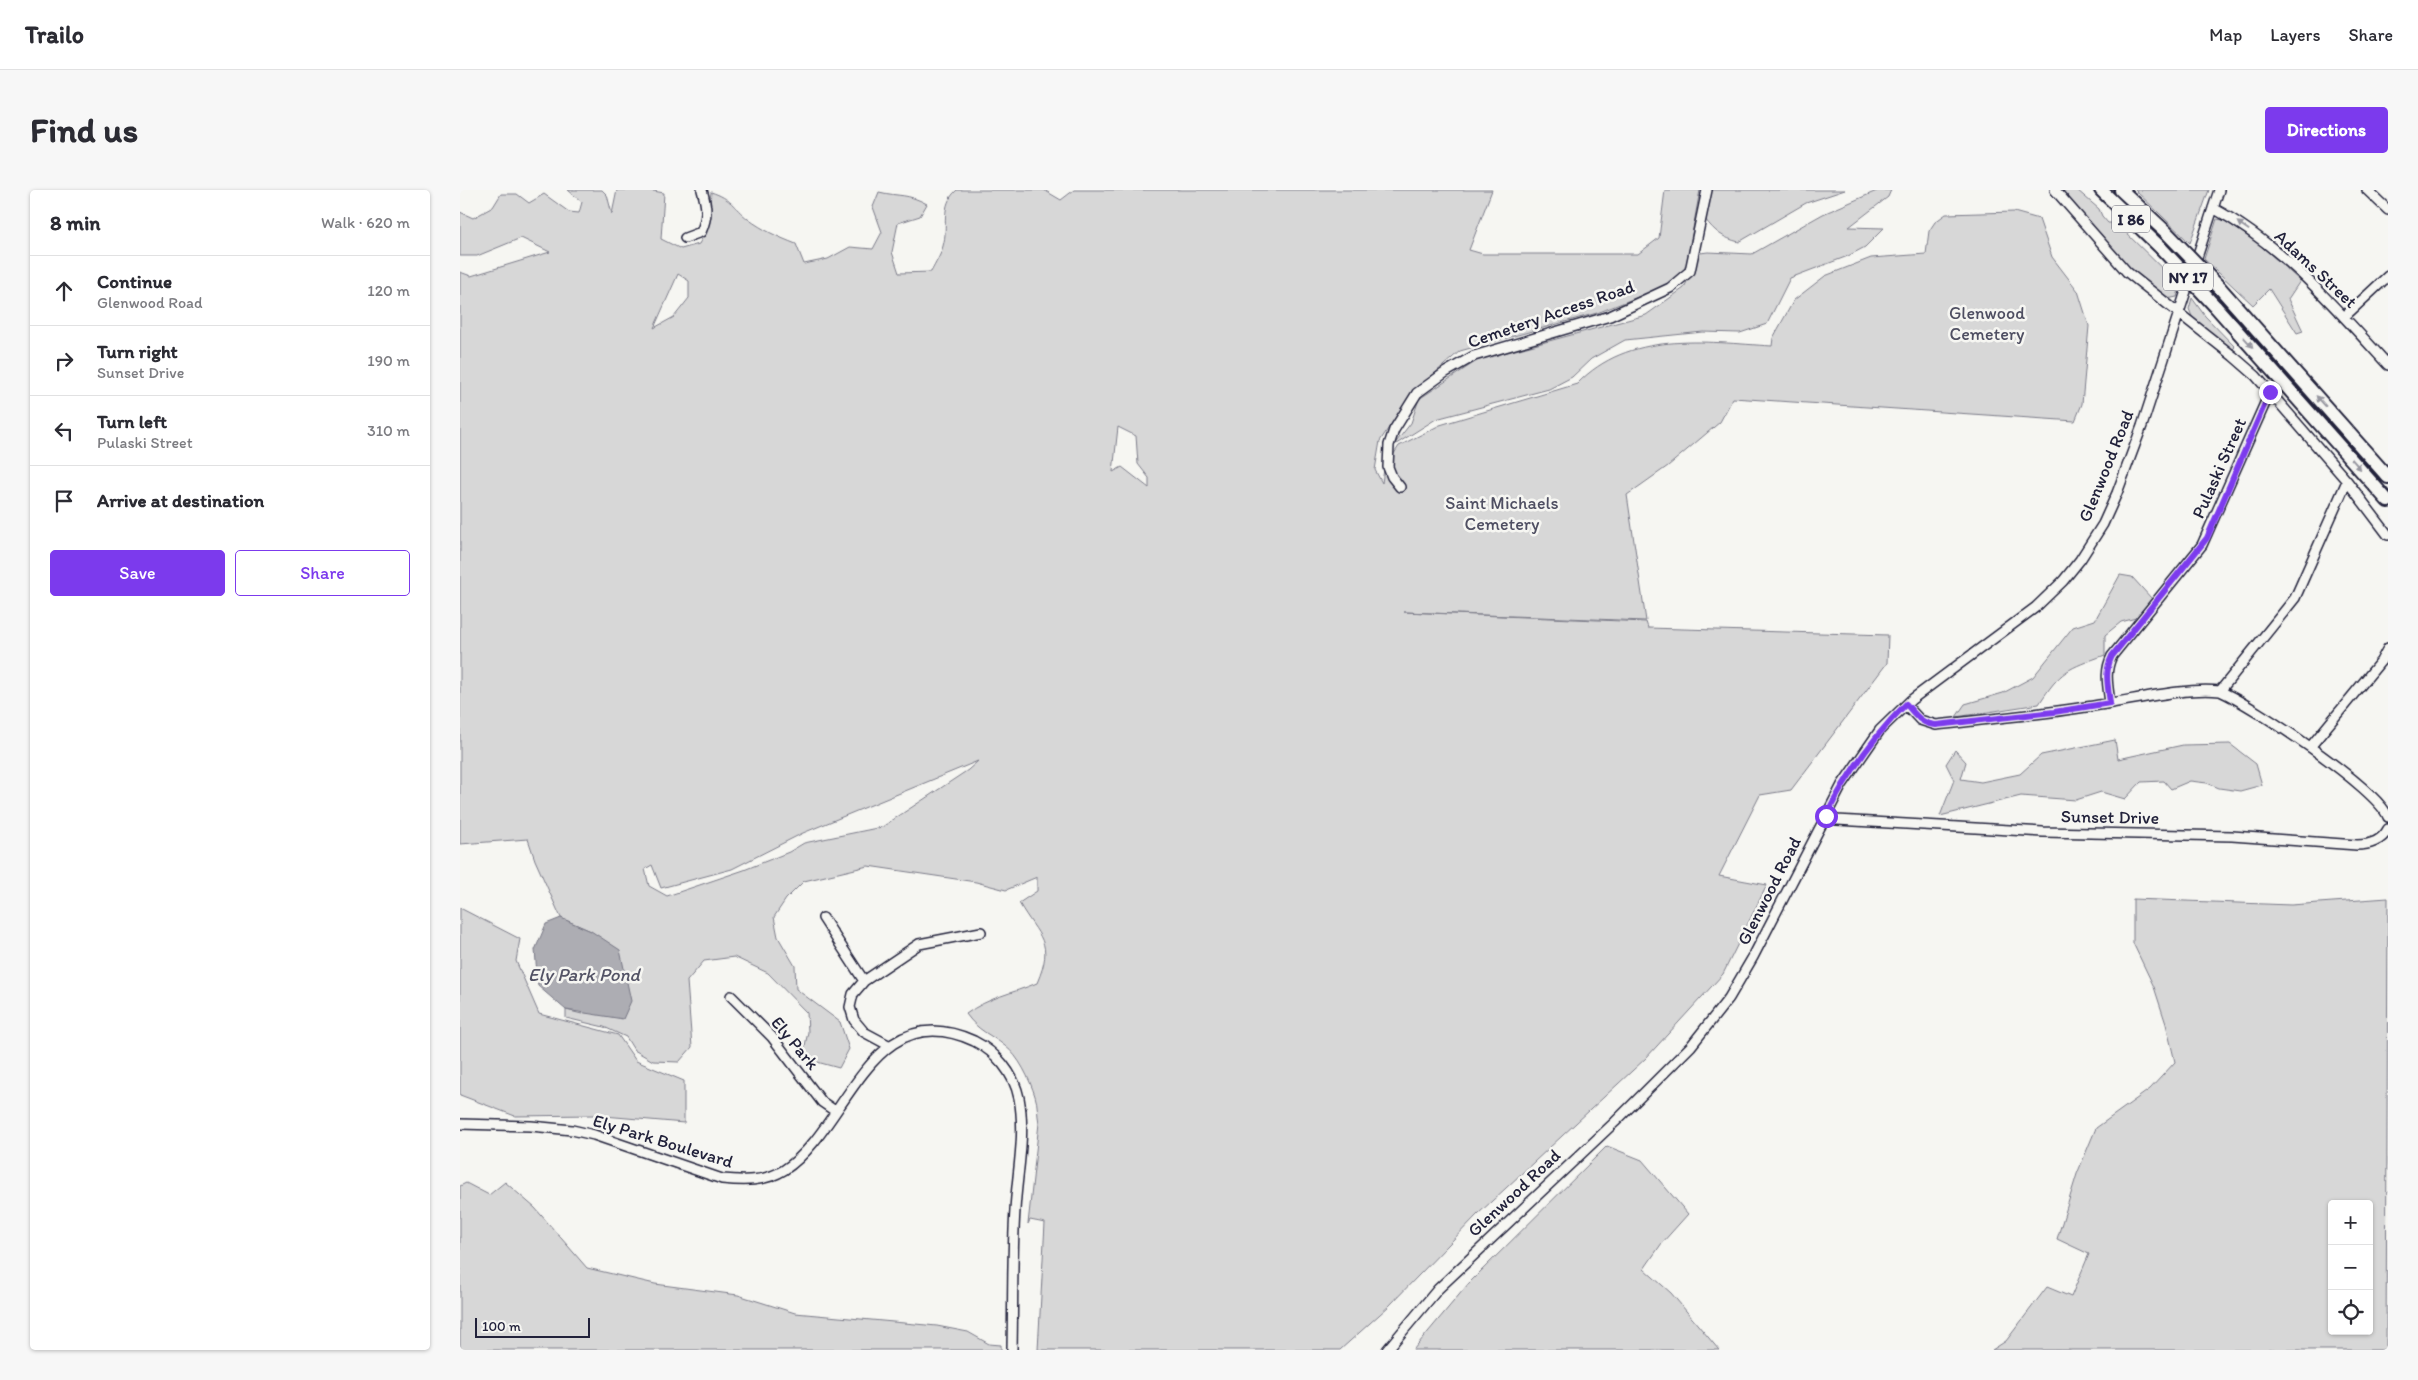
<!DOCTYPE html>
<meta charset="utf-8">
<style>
body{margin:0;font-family:Itim,sans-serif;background:#f7f7f7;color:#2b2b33}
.controls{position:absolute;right:15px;bottom:15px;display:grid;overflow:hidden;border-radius:5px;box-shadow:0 1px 4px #0004}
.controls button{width:45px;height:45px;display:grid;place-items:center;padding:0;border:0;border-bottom:1px solid #e1e1e2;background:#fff;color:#2b2b33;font:25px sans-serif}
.scale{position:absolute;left:15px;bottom:12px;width:115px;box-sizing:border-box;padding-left:5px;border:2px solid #22223b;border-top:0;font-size:14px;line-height:18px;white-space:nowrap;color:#22223b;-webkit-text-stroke:4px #f6f6f2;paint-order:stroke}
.stop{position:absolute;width:15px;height:15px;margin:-11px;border:4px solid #7c3aed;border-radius:50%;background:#fff}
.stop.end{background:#7c3aed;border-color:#fff;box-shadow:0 1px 5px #0008}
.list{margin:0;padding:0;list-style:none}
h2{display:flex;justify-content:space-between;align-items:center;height:65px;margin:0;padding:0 20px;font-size:21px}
h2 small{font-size:16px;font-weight:400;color:#7c7c81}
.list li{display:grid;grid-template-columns:32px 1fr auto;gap:15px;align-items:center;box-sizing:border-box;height:70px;padding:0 20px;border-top:1px solid #e1e1e2}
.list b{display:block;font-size:19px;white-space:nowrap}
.list p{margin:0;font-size:16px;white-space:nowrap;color:#7c7c81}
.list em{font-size:16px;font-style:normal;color:#7c7c81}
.actions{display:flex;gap:10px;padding:15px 20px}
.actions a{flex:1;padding:11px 0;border:1px solid #7c3aed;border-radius:5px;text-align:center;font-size:18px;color:#7c3aed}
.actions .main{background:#7c3aed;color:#fff}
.icon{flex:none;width:28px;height:28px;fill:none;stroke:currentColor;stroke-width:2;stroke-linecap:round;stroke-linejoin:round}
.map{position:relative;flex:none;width:1928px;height:1160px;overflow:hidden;border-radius:5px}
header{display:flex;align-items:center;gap:30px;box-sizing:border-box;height:70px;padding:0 25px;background:#fff;border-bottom:1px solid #e1e1e2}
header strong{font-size:24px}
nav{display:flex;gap:28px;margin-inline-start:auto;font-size:18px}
.intro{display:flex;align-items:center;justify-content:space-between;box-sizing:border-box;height:120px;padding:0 30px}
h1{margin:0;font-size:35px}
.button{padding:12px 22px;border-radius:5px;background:#7c3aed;color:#fff;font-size:18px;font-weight:700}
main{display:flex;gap:30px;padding:0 30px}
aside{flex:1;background:#fff;border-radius:5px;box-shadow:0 1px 4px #0004}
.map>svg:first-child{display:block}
.green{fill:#d7d7d7;stroke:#7c7c89;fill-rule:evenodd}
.water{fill:#adadb3;stroke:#757583}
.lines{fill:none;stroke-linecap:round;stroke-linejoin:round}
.minor-casing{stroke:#22223b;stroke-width:12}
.highway-casing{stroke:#22223b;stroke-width:16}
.minor{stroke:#f6f6f2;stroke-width:9}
.highway{stroke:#f6f6f2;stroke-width:12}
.highway-bridge-casing{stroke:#22223b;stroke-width:16;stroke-linecap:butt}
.highway-bridge{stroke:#f6f6f2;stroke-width:12}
.oneway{fill:#9797a0}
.route{stroke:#7c3aed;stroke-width:6}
.labels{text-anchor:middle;stroke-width:5;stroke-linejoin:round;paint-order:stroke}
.shield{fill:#f6f6f2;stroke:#626272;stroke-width:1}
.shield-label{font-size:16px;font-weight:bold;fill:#22223b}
.street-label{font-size:18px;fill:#22223b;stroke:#f6f6f2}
.park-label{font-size:18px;fill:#4f4f62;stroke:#f6f6f2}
.water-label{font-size:19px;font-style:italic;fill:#535365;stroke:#f6f6f2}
</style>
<header>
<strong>Trailo</strong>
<nav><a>Map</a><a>Layers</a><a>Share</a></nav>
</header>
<div class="intro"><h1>Find us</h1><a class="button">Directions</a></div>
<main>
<aside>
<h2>8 min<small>Walk · 620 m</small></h2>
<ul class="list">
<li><svg class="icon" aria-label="ahead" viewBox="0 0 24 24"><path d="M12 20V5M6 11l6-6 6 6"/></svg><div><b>Continue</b><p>Glenwood Road</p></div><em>120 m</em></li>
<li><svg class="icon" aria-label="right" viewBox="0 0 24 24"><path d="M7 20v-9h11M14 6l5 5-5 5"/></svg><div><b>Turn right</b><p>Sunset Drive</p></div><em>190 m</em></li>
<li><svg class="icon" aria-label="left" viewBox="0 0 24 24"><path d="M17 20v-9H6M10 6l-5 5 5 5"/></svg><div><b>Turn left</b><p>Pulaski Street</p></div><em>310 m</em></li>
<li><svg class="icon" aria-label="arrive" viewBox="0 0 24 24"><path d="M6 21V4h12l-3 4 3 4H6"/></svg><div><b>Arrive at destination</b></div></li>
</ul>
<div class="actions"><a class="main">Save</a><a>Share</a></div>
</aside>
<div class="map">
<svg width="1928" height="1160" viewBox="0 0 1928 1160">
<rect width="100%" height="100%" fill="#f6f6f2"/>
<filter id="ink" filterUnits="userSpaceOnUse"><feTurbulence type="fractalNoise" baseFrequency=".02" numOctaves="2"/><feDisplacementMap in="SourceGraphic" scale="10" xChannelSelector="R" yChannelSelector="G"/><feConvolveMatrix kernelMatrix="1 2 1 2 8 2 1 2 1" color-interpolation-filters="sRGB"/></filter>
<g filter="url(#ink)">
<!-- green -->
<path class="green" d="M108 0H142L147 5 152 24 157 0H188L204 3 201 49 221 59 239 54 248 37 251 2C272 9 272 16 288 29 303 40 318 47 336 54L344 74 368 69 390 57 413 59 422 42 413 17 419 2C440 7 447 3 467 14L460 26 438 33 432 62 439 83 471 82C475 74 481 65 483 56 489 36 479 15 497 0H584L601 10 614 0H1032L1009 60 1023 64H1178L1199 48 1205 0H1240L1226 77 1208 95 1137 123 1000 161 951 204 920 251 915 280 922 293 924 279 939 256 980 235 1117 194C1169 140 1244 152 1312 156L1313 148 1334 110 1365 86 1411 68 1466 64 1469 41 1475 32 1486 24 1554 22 1579 29 1592 67 1618 101 1629 136 1622 214 1615 231 1273 208 1260 232 1208 276 1167 305 1186 431 944 422 1186 432 1188 438 1428 445 1427 473 1331 600 1300 605 1259 686 1307 695 1263 784 1186 868 1018 1024 929 1116 880 1160H578L585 1033 570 1030 568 1034 579 933C577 924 578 914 575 906 570 890 559 866 545 856 529 843 519 842 506 824 529 807 551 804 577 793 595 751 579 748 559 713L577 701V687L546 700 516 692 408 676 344 691 326 709 314 727 318 747 335 776 336 799 380 832 389 859 379 878 357 872 344 860 348 842 347 823 308 783 274 767 244 771 227 791 232 857 219 872 193 871 174 860 166 847 144 837 106 828V820L122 824 131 741 101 728 75 670 68 649 0 654V82L11 86 90 62 61 48 17 66H0V22L13 28 33 17 41 4H57L69 13 84 4 109 22 119 23 122 12ZM218 84 229 91V108L214 127 194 138ZM658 237 676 246 678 274 689 288V298L662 277 653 282ZM518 571 508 580 422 637 344 653 329 662 284 680 207 706 189 696 185 679 192 675 201 698 272 679 343 643Z
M1250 0H1385L1346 13 1279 52C1263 48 1255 42 1245 29Z
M1419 0H1431L1428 7 1389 37 1424 38 1405 57 1388 66 1330 88 1307 134 1280 143 1243 142 1165 150 1131 169 1112 187 1089 199 976 229 933 256 951 233 959 209 1018 170 1186 125 1224 98 1240 63 1248 62 1292 64 1363 24Z
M1597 0H1617L1639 19 1642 26 1648 33H1656L1720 96 1717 107 1707 109 1664 75 1621 22Z
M1675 0H1749L1730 53Z
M1757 29 1763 30 1798 53 1840 91 1828 109 1843 141 1837 143 1809 99 1793 115 1744 69Z
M1732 108 1745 126 1775 157 1772 160 1733 129 1729 119Z
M1660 385 1672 387 1692 409 1676 428 1661 432 1645 445V465C1607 479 1601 480 1579 514L1496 527 1505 514 1543 503 1573 487 1613 437 1635 430Z
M1655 550 1658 569 1723 555 1770 554 1796 574 1802 595 1780 601 1759 598 1747 593 1730 591 1711 599 1704 591 1681 592 1665 609 1641 602 1616 610 1561 606 1480 626 1494 590 1486 574 1495 560 1506 572 1501 589 1521 592 1560 584 1581 565Z
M1928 708 1926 1160H1532L1546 1151 1587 1097 1611 1107 1629 1064 1597 1049 1617 984 1636 938 1690 899 1715 872 1706 834 1694 797 1673 753V709L1831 715ZM1872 1014H1909V1141H1872Z
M0 718 60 749 56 771 79 824 158 845 176 871 224 891V933L133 925 55 926 0 905Z
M1147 956 1182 970 1228 1024 1202 1053 1184 1079 1211 1103 1259 1160H953L1009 1093Z
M45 992 75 1018 127 1078 195 1094 278 1105 335 1123 477 1136 508 1142 529 1154 541 1155V1160H0V996L6 993 29 1005Z"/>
<!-- water -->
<path class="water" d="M101 728 131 741 160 760 171 811 163 829 106 820 78 796 75 760 86 734Z"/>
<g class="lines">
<defs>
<path id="minor" d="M1595 0 1667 82 1773 166 1796 186 1887 291 1928 345
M1907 0 1928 20
M1753 18C1822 55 1876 118 1928 175
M225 48 241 42C248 26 247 17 242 0
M1884 127 1928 86
M940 297 932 287 928 277 929 255 934 240 957 203 986 182 1014 166 1150 126 1210 98 1230 81 1247 0
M1760 501 1835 408 1887 291
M1650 513C1648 496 1644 482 1652 466L1742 355 1810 202
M1446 515 1460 530 1476 535C1530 529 1585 524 1639 515 1674 510 1725 497 1760 501 1792 515 1917 598 1928 627
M1851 556 1921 471 1928 458
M1366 626 1377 630 1583 642 1772 646 1897 655C1909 655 1922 651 1928 639
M363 728 404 791
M271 806 312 847 362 912 375 921
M430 856 404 842 394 830 390 817 393 804 404 791 459 754 521 742
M0 934 71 936 112 940 134 945 262 989C283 991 305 992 324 980 388 939 410 803 514 851 536 862 554 883 559 908 566 945 557 983 555 1020 552 1067 553 1113 552 1160
M927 1160 978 1099 1155 932 1231 856 1269 808 1293 767 1382 595 1420 540 1451 510 1576 417 1603 391 1620 370 1643 334 1657 303 1682 236 1759 0"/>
<path id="highway" d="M1641 0 1701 58
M1661 0 1706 42
M1760 98 1928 287
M1755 116 1928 311"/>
</defs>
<!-- minor casing -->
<use href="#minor" class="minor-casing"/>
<!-- highway casing -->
<use href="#highway" class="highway-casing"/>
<!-- minor -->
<use href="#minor" class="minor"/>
<!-- highway -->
<use href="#highway" class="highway"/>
<defs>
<path id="highway-bridge" d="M1706 42 1760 98
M1701 58 1755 116"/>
</defs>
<!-- highway-bridge casing -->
<use href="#highway-bridge" class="highway-bridge-casing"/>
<!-- highway-bridge -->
<use href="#highway-bridge" class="highway-bridge"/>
</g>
<!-- one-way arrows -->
<defs><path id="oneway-solid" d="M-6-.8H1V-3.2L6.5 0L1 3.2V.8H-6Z" transform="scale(1.25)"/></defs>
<g class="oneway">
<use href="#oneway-solid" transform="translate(1783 36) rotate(-145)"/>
<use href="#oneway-solid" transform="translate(1788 152) rotate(48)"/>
<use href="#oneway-solid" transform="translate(1861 211) rotate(-132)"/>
<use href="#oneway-solid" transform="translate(1896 274) rotate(49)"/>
</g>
</g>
<g class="lines" filter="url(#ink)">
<!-- route -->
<path class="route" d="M1366 626C1388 583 1412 548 1446 514 1456 525 1461 534 1476 535L1594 522 1650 513C1648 496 1644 482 1652 466L1747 348 1810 202"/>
</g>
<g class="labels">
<!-- shield labels -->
<g class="shield">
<rect x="1652" y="15.5" width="38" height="27" rx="4"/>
<rect x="1703" y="73.5" width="50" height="27" rx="4"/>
</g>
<g class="shield-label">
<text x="1671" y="35">I 86</text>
<text x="1728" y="93">NY 17</text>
</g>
<!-- street labels -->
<g class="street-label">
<text transform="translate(1856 79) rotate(43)" y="6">Adams Street</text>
<text transform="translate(1091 124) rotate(-19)" y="6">Cemetery Access Road</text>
<text transform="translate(1646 276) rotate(-68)" y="6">Glenwood Road</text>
<text transform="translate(1759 278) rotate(-66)" y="6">Pulaski Street</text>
<text transform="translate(1650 627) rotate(1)" y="6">Sunset Drive</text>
<text transform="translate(1309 701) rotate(-63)" y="6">Glenwood Road</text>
<text transform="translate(335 853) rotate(50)" y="6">Ely Park</text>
<text transform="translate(203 951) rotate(17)" y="6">Ely Park Boulevard</text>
<text transform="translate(1054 1003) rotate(-43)" y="6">Glenwood Road</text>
</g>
<!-- park labels -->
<g class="park-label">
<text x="1527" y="129">Glenwood<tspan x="1527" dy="21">Cemetery</tspan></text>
<text x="1042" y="319">Saint Michaels<tspan x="1042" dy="21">Cemetery</tspan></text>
</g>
<!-- water labels -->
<g class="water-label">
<text x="124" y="791">Ely Park Pond</text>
</g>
</g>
</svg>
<div class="controls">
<button>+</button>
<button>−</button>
<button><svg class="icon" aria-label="locate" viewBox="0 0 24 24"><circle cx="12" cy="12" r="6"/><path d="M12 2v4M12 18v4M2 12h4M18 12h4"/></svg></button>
</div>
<div class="scale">100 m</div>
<div class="stop" style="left:1366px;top:626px"></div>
<div class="stop end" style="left:1810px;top:202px"></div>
</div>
</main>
